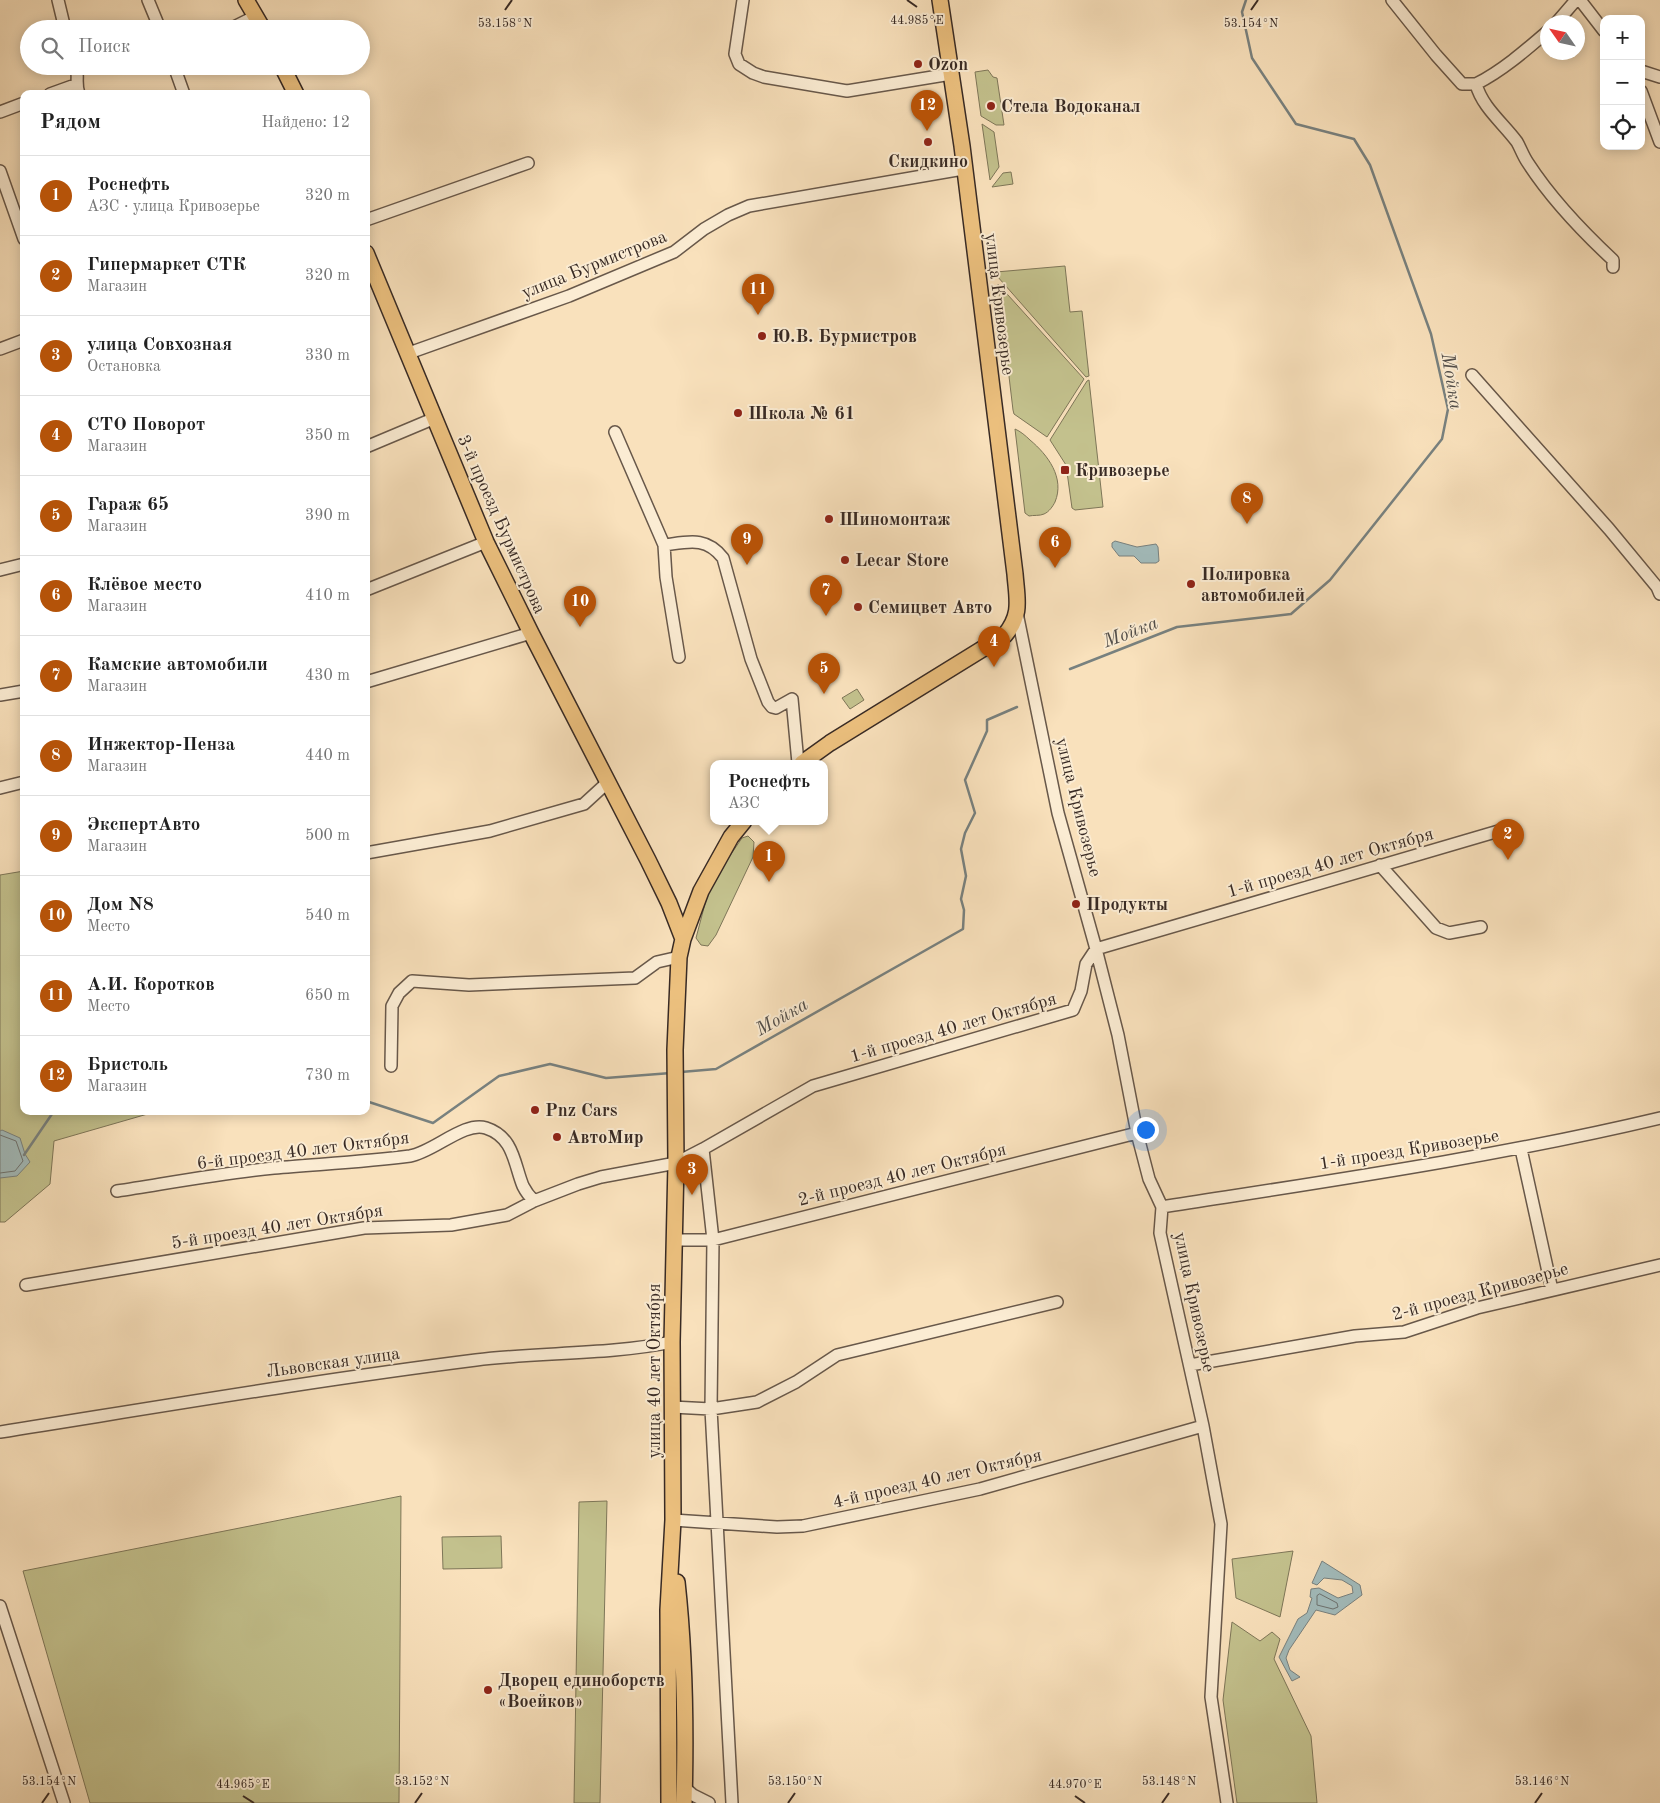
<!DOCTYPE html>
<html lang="ru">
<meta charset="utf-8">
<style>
body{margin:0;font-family:"Old Standard TT",serif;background:#f6f6f6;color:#222}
.controls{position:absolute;right:15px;top:15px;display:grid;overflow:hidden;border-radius:10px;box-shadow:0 2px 12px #0003}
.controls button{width:45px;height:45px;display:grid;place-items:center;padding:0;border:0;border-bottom:1px solid #e0e0e0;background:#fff;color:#222;font:25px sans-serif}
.compass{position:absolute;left:1540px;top:15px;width:45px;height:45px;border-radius:50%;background:#fff;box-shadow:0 2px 12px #0003;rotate:304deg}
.you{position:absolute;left:1145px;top:1129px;width:18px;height:18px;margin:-12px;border:4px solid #fff;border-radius:50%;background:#1a73e8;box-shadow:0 0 0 8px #1a73e833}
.badge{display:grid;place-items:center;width:32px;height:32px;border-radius:50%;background:#b45309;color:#fff;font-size:16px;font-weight:700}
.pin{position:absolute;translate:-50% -41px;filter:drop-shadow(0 1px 2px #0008)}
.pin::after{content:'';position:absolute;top:26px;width:18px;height:15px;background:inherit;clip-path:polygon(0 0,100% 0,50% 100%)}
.popup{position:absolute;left:710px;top:760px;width:118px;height:65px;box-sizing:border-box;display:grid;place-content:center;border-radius:10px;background:#fff;filter:drop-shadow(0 1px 4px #0005);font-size:16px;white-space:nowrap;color:#767676}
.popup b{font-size:19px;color:#222}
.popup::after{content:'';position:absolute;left:50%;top:100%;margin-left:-10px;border:10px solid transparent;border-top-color:#fff}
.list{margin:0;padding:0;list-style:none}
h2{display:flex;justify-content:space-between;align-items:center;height:65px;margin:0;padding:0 20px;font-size:21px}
h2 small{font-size:16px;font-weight:400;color:#767676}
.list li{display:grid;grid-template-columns:32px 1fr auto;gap:15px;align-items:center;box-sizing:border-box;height:80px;padding:0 20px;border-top:1px solid #e0e0e0}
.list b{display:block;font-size:19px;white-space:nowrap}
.list p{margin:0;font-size:16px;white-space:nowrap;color:#767676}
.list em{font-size:16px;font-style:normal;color:#767676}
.icon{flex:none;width:28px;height:28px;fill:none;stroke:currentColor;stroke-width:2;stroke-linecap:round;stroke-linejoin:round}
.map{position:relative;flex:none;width:1660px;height:1803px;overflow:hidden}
.search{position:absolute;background:#fff;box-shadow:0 2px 12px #0003;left:20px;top:20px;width:350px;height:55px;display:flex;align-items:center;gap:12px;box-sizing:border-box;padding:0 18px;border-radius:28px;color:#767676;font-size:19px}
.panel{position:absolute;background:#fff;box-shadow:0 2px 12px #0003;left:20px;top:90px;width:350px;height:1025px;border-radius:10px}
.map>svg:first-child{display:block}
.green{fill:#c3c18d;stroke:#7e7658}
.water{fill:#a2bbbb;stroke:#78817f}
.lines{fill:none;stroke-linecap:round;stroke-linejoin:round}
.shore{stroke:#6d7270;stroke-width:1}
.stream{stroke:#78817f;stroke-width:2.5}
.minor-casing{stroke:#68584a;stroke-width:14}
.major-casing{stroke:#382a24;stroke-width:18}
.minor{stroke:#fbecd3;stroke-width:11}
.major{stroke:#ecc07e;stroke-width:15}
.ticks{fill:none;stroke:#382a24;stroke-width:2}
.poi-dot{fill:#8f2418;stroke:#fbecd3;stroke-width:2}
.labels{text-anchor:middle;stroke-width:4;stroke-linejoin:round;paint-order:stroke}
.poi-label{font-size:18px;font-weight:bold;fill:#382a24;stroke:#fbecd3;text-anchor:start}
.street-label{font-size:18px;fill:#382a24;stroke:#fbecd3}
.water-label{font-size:19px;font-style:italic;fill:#524e4a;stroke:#fbecd3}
.ticks-label{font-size:12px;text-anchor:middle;fill:#382a24;stroke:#fbecd3;stroke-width:4;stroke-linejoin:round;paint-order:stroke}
</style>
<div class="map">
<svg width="1660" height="1803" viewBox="0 0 1660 1803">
<rect width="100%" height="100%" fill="#f9e1bc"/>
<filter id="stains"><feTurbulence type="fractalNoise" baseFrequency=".004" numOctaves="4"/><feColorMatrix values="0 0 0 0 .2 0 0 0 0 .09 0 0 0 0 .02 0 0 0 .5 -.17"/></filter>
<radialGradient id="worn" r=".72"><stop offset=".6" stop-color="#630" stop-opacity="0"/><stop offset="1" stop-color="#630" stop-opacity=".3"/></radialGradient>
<!-- green -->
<path class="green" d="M988 70 993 77 997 78 1004 125H996L981 116 975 72Z
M982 124 994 132 999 167 990 180Z
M1011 172 1013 184 992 187 1003 173Z
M1065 266 1070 312 1082 311 1089 376 1086 377 997 276 996 272Z
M998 284 1084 379 1047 437 1014 414 1013 410Z
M1089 380 1103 507 1075 510 1072 508 1066 465 1050 440 1087 381Z
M1015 429C1020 431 1026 436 1030 440 1048 455 1065 478 1055 502 1053 506 1049 512 1044 514 1040 516 1033 515 1029 516L1025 513Z
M857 689 864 700 850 709 842 698Z
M748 836 754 842 753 857 716 935 708 946 701 945 696 938 706 900 714 879 742 838Z
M24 871V1111H158L54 1141 50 1184 5 1222H0V875Z
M401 1496 399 1803H90L23 1571Z
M607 1501 600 1803H574L579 1502Z
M501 1536 502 1568 443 1569 442 1537Z
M1293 1551 1280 1617 1236 1598 1232 1559Z
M1232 1622 1260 1641 1272 1632 1280 1639 1274 1659 1311 1736 1317 1803H1237L1223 1700Z"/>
<!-- water -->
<path class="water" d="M1115 541 1137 547 1156 544 1158 547 1159 561 1156 563H1141L1134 556H1119L1112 547V543Z
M2 1130 20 1138 25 1154 30 1162 17 1176 0 1178V1131Z
M1322 1561 1360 1585 1362 1595 1335 1615 1316 1610 1289 1650 1286 1658 1290 1670 1300 1677 1292 1681 1279 1657 1298 1619 1307 1613 1312 1598 1310 1597 1311 1589 1319 1588 1338 1598 1353 1593 1352 1586 1342 1580 1324 1578 1317 1585 1312 1583Z"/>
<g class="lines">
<!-- shore -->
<path class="shore" d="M0 1135 16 1141 23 1161 15 1171 0 1173
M1320 1594 1337 1603 1338 1607 1333 1609 1317 1605V1596Z"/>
<!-- stream -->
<path class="stream" d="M1070 669 1177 627 1291 614 1330 580 1442 439 1448 409 1431 334 1370 165 1354 139 1296 124 1252 58 1242 12 1246 0
M681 1072 716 1069 963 929 964 910 961 899 966 876 961 849 965 833 975 813 965 780 987 731V720L1017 707
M366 1101 433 1123 499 1076 550 1064 606 1078 671 1073
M24 1155 54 1111"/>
<defs>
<path id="minor" d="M58 0 65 29
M148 0 160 29
M743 0 735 54 739 64 753 73 764 77 847 91 951 74
M1392 0 1436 55 1462 84H1476C1482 107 1503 123 1517 142 1521 149 1523 156 1528 163 1550 197 1583 232 1613 260V267
M1580 0 1604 31
M1557 22 1576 0
M230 29 256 16
M76 66C79 76 75 83 79 94
M174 66 184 94
M1641 71 1660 77
M1476 84C1502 71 1526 50 1548 31
M1641 91 1660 142
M50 94 75 85
M0 112 24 103
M0 171 24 239
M366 220 528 163
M0 349 24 340
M409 353 569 296 674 252 704 229 728 215 749 206 963 169
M1472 375 1609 529 1657 587 1660 594
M615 432 664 545 666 577 679 657
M366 447 435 418
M664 545C688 542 706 536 723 558L751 659 768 702 772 707 776 708 792 699 798 763
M0 570 24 564
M366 590 486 542
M1017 613 1058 813 1096 949 1118 1035 1137 1133 1149 1179 1162 1207 1160 1233 1203 1426 1221 1524 1211 1697 1227 1803
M366 682 531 633
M0 695 24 691
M0 788 24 782
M366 853 490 831 584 804 608 782
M1380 865 1436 928 1449 933 1481 927
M391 1066 392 1006 399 993 412 981 469 985 635 978 657 962 679 957
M703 1149 713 1240 711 1409 732 1803
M1521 1149 1552 1290
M117 1191C169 1183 222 1173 274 1168 319 1164 365 1162 410 1156 434 1152 464 1121 486 1128 514 1137 514 1164 523 1186 526 1192 530 1197 534 1201
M1162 1207C1328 1181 1496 1157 1660 1118
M674 1240H713L1137 1133
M26 1285 364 1228 451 1225 507 1215 534 1201 578 1184 601 1177 676 1163 703 1149 813 1086 1073 1010 1081 991 1086 964 1096 949 1502 830
M1190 1365 1355 1336 1404 1332 1477 1308 1660 1265
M672 1407 711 1409 757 1402 796 1382 837 1355 1057 1302
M0 1432C158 1407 317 1380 476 1360 541 1352 608 1355 672 1342
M673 1520 777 1527 803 1526 980 1489 1203 1426
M0 1606 64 1803
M684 1787 693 1795 709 1803"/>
<path id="major" d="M246 0 263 29
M282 66 296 94
M366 253 486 542 531 633 648 860 669 903 683 939
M802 763 830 743 1005 635C1022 614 1017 600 1015 574L962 146 940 0
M677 1582C685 1655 686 1730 684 1803
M669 1803 668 1610 673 1520 672 1342 676 1163 675 1050 679 957 683 939 701 891 731 837 744 821"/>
</defs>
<!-- minor casing -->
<use href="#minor" class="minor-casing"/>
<!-- major casing -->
<use href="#major" class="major-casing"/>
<!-- minor -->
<use href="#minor" class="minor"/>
<!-- major -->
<use href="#major" class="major"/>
</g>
<!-- ticks -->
<path class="ticks" d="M907 0 917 7M505 10 512 0M1251 10 1258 0M243 1796 254 1803M1075 1796 1085 1803M42 1803 49 1793M415 1803 422 1793M788 1803 795 1793M1162 1803 1169 1793M1535 1803 1542 1793"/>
<!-- markers -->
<g class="poi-dot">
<circle cx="918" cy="64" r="5"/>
<circle cx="991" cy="106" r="5"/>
<circle cx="928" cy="142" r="5"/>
<circle cx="762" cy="336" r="5"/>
<circle cx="738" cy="413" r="5"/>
<rect x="1060" y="465" width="10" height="10" rx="2.5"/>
<circle cx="829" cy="519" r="5"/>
<circle cx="845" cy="560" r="5"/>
<circle cx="1191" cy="584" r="5"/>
<circle cx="858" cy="607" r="5"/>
<circle cx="1076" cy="904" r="5"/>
<circle cx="535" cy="1110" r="5"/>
<circle cx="557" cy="1137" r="5"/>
<circle cx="488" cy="1690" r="5"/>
</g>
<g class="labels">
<!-- poi labels -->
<g class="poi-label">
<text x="928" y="70">Ozon</text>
<text x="1001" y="112">Стела Водоканал</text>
<text x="928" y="167" text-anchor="middle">Скидкино</text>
<text x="772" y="342">Ю.В. Бурмистров</text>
<text x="748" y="419">Школа № 61</text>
<text x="1075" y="476">Кривозерье</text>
<text x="839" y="525">Шиномонтаж</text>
<text x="855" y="566">Lecar Store</text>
<text x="1201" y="580">Полировка<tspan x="1201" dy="21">автомобилей</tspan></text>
<text x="868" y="613">Семицвет Авто</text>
<text x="1086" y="910">Продукты</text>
<text x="545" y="1116">Pnz Cars</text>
<text x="567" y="1143">АвтоМир</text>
<text x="498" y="1686">Дворец единоборств<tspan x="498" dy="21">«Воейков»</tspan></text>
</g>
<!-- street labels -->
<g class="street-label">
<text transform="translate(594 264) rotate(-22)" y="6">улица Бурмистрова</text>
<text transform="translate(1000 304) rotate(83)" y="6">улица Кривозерье</text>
<text transform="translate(502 524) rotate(66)" y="6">3-й проезд Бурмистрова</text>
<text transform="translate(1079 807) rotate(76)" y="6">улица Кривозерье</text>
<text transform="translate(1330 862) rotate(-16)" y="6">1-й проезд 40 лет Октября</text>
<text transform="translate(953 1027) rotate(-16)" y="6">1-й проезд 40 лет Октября</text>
<text transform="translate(1409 1149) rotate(-9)" y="6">1-й проезд Кривозерье</text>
<text transform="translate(303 1150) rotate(-7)" y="6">6-й проезд 40 лет Октября</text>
<text transform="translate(902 1174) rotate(-14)" y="6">2-й проезд 40 лет Октября</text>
<text transform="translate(277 1226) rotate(-9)" y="6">5-й проезд 40 лет Октября</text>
<text transform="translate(1480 1291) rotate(-15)" y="6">2-й проезд Кривозерье</text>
<text transform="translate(1195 1302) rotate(78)" y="6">улица Кривозерье</text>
<text transform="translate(333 1362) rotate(-8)" y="6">Львовская улица</text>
<text transform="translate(654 1371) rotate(-90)" y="6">улица 40 лет Октября</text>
<text transform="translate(937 1478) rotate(-13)" y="6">4-й проезд 40 лет Октября</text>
</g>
<!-- water labels -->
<g class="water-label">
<text transform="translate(1453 381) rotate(81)" y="7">Мойка</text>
<text transform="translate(1130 631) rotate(-21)" y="7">Мойка</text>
<text transform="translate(781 1016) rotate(-30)" y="7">Мойка</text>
</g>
</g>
<g class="ticks-label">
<text x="917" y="24">44.985°E</text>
<text x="505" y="27">53.158°N</text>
<text x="1251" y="27">53.154°N</text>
<text x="49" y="1785">53.154°N</text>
<text x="422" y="1785">53.152°N</text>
<text x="795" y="1785">53.150°N</text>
<text x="1169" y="1785">53.148°N</text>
<text x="1542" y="1785">53.146°N</text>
<text x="243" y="1788">44.965°E</text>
<text x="1075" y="1788">44.970°E</text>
</g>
<rect width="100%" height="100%" filter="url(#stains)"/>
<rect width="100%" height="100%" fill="url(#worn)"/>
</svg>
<div class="controls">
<button>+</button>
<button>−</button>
<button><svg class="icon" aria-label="locate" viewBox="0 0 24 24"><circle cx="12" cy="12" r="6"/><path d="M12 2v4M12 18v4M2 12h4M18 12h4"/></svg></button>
</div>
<svg class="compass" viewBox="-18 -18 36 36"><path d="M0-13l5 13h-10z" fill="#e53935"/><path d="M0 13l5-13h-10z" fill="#767676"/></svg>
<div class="you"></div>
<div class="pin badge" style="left:769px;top:882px">1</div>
<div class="popup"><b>Роснефть</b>АЗС</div>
<div class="pin badge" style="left:1508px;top:860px">2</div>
<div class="pin badge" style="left:692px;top:1195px">3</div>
<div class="pin badge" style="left:994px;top:667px">4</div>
<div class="pin badge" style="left:824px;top:694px">5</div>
<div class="pin badge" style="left:1055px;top:568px">6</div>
<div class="pin badge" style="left:826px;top:616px">7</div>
<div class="pin badge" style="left:1247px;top:524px">8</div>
<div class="pin badge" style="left:747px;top:565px">9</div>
<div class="pin badge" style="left:580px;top:627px">10</div>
<div class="pin badge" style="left:758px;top:315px">11</div>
<div class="pin badge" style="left:927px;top:131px">12</div>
<div class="search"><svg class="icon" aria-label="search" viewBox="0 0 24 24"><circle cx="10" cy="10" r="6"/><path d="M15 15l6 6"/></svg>Поиск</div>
<section class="panel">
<h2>Рядом<small>Найдено: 12</small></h2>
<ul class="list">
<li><span class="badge">1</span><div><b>Роснефть</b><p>АЗС · улица Кривозерье</p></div><em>320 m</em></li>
<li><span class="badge">2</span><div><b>Гипермаркет СТК</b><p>Магазин</p></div><em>320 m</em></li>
<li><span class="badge">3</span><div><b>улица Совхозная</b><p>Остановка</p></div><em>330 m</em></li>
<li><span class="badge">4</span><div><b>СТО Поворот</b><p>Магазин</p></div><em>350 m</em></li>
<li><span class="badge">5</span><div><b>Гараж 65</b><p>Магазин</p></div><em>390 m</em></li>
<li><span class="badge">6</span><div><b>Клёвое место</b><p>Магазин</p></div><em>410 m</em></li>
<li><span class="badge">7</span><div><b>Камские автомобили</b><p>Магазин</p></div><em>430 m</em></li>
<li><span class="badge">8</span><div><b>Инжектор-Пенза</b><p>Магазин</p></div><em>440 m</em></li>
<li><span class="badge">9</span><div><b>ЭкспертАвто</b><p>Магазин</p></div><em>500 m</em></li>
<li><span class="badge">10</span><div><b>Дом N8</b><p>Место</p></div><em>540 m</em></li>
<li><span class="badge">11</span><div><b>А.И. Коротков</b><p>Место</p></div><em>650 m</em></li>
<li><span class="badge">12</span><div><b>Бристоль</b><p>Магазин</p></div><em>730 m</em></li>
</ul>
</section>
</div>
